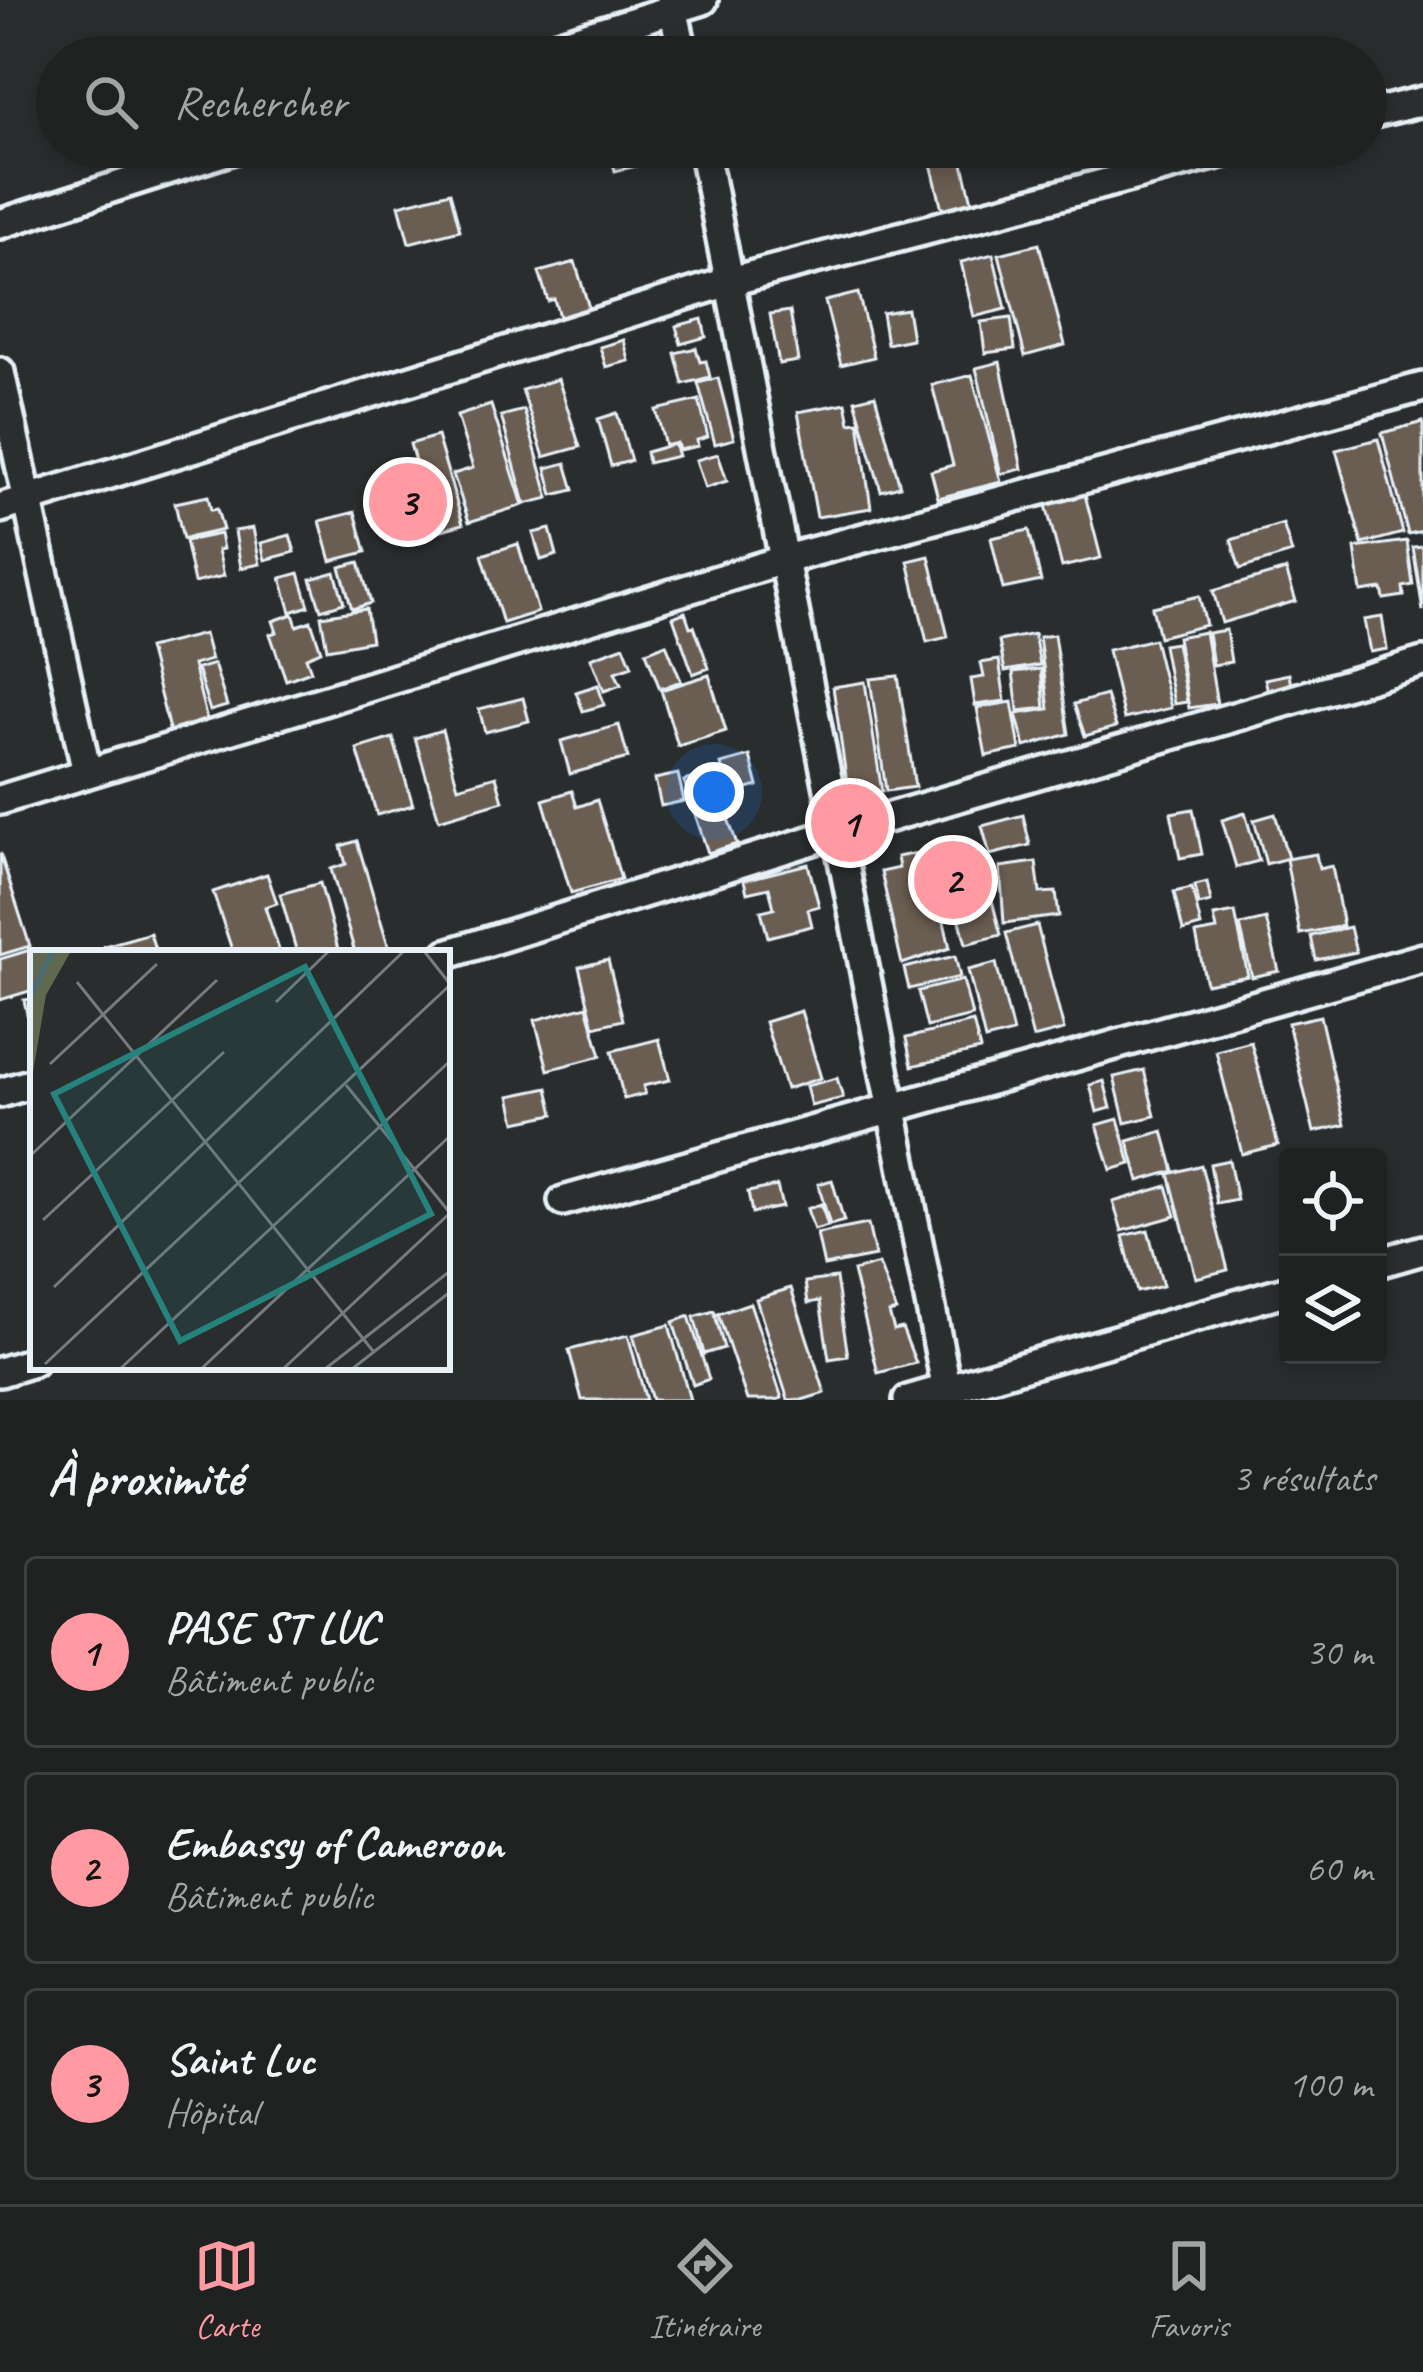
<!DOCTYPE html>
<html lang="fr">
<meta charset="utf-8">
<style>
body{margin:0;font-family:Caveat,sans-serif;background:#282a2a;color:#f1f3f6}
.controls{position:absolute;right:36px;bottom:36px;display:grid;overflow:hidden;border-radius:12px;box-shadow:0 6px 18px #0003}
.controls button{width:108px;height:108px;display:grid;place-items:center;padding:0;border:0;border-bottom:3px solid #3d3f40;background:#202222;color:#f1f3f6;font:60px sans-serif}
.you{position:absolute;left:714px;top:792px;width:42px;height:42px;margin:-30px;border:9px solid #fff;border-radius:50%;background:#1a73e8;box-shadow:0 0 0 18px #1a73e833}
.badge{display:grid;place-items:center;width:78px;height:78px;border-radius:50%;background:#ff9aa2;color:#111;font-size:39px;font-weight:700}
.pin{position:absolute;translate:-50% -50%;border:6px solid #fff;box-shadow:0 3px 12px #0006}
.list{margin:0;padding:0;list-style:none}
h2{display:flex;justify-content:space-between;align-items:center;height:156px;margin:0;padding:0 48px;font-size:51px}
h2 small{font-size:39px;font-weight:400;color:#a2a4a5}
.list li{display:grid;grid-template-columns:78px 1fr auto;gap:36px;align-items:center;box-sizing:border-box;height:192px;margin:0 24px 24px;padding:0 24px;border:3px solid #3d3f40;border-radius:12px}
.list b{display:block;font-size:45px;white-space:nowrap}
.list p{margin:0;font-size:39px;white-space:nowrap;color:#a2a4a5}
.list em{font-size:39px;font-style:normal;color:#a2a4a5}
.icon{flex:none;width:66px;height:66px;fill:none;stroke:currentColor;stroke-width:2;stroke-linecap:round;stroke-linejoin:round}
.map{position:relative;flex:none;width:1423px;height:1400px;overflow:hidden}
.search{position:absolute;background:#202222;box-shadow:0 6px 18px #0003;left:36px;right:36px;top:36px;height:132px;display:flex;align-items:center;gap:30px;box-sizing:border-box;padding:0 42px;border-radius:66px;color:#a2a4a5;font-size:45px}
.sheet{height:804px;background:#202222}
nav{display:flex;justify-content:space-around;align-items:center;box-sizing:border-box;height:168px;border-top:3px solid #3d3f40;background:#202222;font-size:33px;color:#a2a4a5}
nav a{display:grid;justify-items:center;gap:6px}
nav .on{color:#ff9aa2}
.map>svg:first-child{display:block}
.building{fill:#6a5d51;stroke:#e8f1f8;stroke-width:3}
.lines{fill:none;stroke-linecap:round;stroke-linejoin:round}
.minor-casing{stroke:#e8f1f8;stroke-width:36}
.minor{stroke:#2a2d2e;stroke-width:27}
.inset-river{fill:none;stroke:#4d6972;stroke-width:6}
.inset-road{fill:none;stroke:#767b7f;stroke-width:3}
.view{fill:#25827c;fill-opacity:0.15;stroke:#25827c;stroke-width:6}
.inset-edge{fill:none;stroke:#e8f1f8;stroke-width:6}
</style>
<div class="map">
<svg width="1423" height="1400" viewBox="0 0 1423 1400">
<rect width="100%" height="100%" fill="#2a2d2e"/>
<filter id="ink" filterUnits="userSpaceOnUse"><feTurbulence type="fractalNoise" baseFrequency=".00833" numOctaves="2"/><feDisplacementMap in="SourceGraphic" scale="24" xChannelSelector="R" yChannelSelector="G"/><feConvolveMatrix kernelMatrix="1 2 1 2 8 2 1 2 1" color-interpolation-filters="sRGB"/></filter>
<g filter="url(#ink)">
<!-- building -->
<path class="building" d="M633 48 635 57H594Z
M609 147H664L666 159 615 171Z
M927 147H959L973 206 943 213Z
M450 192 460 230 409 243 399 205Z
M1039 244 1065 345 1025 356 999 254Z
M993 254 1006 309 974 317 961 262Z
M575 262 590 311 560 320 554 299 548 301 539 272Z
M858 293 874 357 841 365 825 301Z
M907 309 912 339 887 344 882 313Z
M790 311 798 361 779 364 770 314Z
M1011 318 1015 349 985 353 981 322Z
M702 319 706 337 681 344 676 326Z
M624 340 629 361 606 367 600 347Z
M696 348 700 362 706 361 710 377 683 384 675 353Z
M1000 362 1022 469 1001 474 976 368Z
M972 375 1001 482 938 498 931 471 953 465 932 385Z
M718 378 734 439 715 444 698 383Z
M558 379 580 447 544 457 522 390Z
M875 395 900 486 881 491 855 400Z
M699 400 708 437 697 440 698 446 679 450 677 443 665 446 656 410Z
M846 403 850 423 859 422 871 508 817 517 798 412Z
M491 405 523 505 469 522 453 474 473 468 457 416Z
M524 410 549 498 525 504 501 416Z
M617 413 631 461 611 466 598 419Z
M1423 422V531L1408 534 1382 433Z
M437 436 463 524 435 532 410 444Z
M1378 439 1403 533 1362 544 1336 450Z
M674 444 678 456 648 463 646 452Z
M718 454 727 481 705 488 696 460Z
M566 463 574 490 553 495 546 468Z
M1085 495 1101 558 1062 567 1046 505Z
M208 496 211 510 217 509 223 530 183 539 175 503Z
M355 512 366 552 331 561 320 521Z
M1283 524 1292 553 1240 569 1231 540Z
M253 528 260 564 241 568 235 531Z
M550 529 557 555 541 560 533 533Z
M1029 530 1041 581 1003 589 991 538Z
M220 534 223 549 218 550 224 576 194 583 185 541Z
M290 535 295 552 265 560 261 543Z
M1407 541 1413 585 1403 587 1404 596 1384 599 1382 589 1361 592 1355 548Z
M518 544 538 612 503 623 482 555Z
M1423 546V611L1413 547Z
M929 556 948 637 927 642 908 561Z
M359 562 371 603 352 609 340 567Z
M1286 570 1296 601 1222 623 1213 591Z
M335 572 344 603 321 610 311 579Z
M299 573 309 606 291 612 281 578Z
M1199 596 1206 625 1159 637 1152 607Z
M366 609 371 641 327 649 321 616Z
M685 612 690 627 694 626 709 668 693 674 673 617Z
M293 614 297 626 311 621 321 651 306 657 311 671 286 680 270 634 277 632 273 621Z
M1382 617 1387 649 1370 652 1364 620Z
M1226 630 1231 662 1213 665 1208 633Z
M1205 632 1217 704 1189 708 1177 637Z
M204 634 211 660 193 665 208 724 170 733 148 648Z
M1034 634 1040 665 1005 671 999 641Z
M1054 635 1069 734 1025 747 1016 714 1049 709 1039 637Z
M1154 639 1171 708 1124 719 1108 650Z
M1176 643 1187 702 1174 704 1163 645Z
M666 644 681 681 660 689 646 652Z
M624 646 632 666 615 672 621 685 604 691 591 658Z
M999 660 1005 701 975 705 971 679 984 677 981 663Z
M214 664 227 706 210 711 197 669Z
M1041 669 1045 708 1018 711 1013 672Z
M1289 674 1292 691 1269 695 1265 679Z
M709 675 726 731 678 746 661 690Z
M898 676 915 787 886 791 870 679Z
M865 682 882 792 849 797 833 687Z
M598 685 604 705 583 711 576 692Z
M1106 695 1116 727 1085 736 1074 704Z
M523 698 529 721 485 732 479 709Z
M1012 702 1020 749 986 756 977 708Z
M619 725 628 758 570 774 561 741Z
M442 730 458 787 496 776 503 801 439 820 415 738Z
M393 738 413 805 377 815 357 749Z
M750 756 758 786 729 794 721 764Z
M714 772 720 792 691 802 684 781Z
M678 774 684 801 661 806 655 779Z
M572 791 577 807 597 800 621 879 571 893 543 800Z
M720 796 737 844 708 853 692 805Z
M1193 809 1202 854 1180 858 1171 813Z
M1245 813 1259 861 1236 867 1222 820Z
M1275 814 1288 858 1266 864 1254 820Z
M1023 815 1030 845 990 855 982 826Z
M357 841 389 948 372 953H355L331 869 346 864 341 846Z
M928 851 950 948 902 964 881 872 899 868 897 857Z
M979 851 1001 935 966 944 944 860Z
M0 853 30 946 0 955Z
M1316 854 1319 869 1332 866 1343 926 1300 934 1286 859Z
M1036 862 1040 893 1056 892 1059 916 1004 923 1000 867Z
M808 864 819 906 808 909 812 926 768 937 761 911 774 908 769 888 747 893 744 880Z
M267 874 277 903 265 907 280 953H233L213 892Z
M1207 882 1211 902 1199 905 1195 885Z
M320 883 339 953H297L280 894Z
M1192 888 1201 926 1183 931 1174 892Z
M1235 912 1248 976 1206 984 1196 934 1217 930 1214 916Z
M1266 919 1279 971 1252 977 1240 925Z
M1037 925 1064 1030 1033 1038 1006 933Z
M1350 927 1356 952 1316 960 1311 936Z
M150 933 156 953H106L104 946Z
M30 950 33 990 0 1000V959Z
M955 956 960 977 909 989 904 968Z
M608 960 623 1020 594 1027 579 967Z
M996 963 1013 1033 985 1040 968 970Z
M963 980 972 1016 927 1027 918 991Z
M33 999V1031L31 1032 24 1000Z
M587 1006 601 1056 548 1070 535 1020Z
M801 1011 821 1078 786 1089 765 1022Z
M1320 1016 1345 1125 1314 1132 1288 1023Z
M973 1022 980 1050 912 1066 906 1038Z
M659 1039 670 1080 643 1086 645 1094 624 1099 612 1051Z
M1251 1042 1278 1145 1242 1154 1216 1051Z
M1144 1070 1155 1116 1125 1123 1114 1077Z
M837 1078 843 1098 811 1106 806 1086Z
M1104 1081 1111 1108 1097 1112 1090 1085Z
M548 1088 554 1114 516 1122 510 1096Z
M1118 1119 1131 1164 1111 1170 1097 1125Z
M1163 1131 1174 1171 1139 1181 1128 1141Z
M1229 1160 1237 1200 1217 1204 1210 1164Z
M1201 1165 1228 1270 1196 1278 1169 1174Z
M832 1180 844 1221 830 1225 818 1184Z
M777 1186 782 1207 752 1213 748 1192Z
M1167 1186 1176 1216 1122 1231 1113 1202Z
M821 1204 828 1226 814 1230 807 1209Z
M868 1224 875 1256 824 1266 817 1234Z
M1148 1230 1163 1286 1137 1292 1123 1236Z
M879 1264 896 1311 889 1313 894 1330 902 1328 916 1363 878 1373 853 1271Z
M836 1278 848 1356 829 1359 820 1301 808 1303 805 1282Z
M791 1288 825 1393 802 1400H788L756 1299Z
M750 1303 782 1398 776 1400H747L718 1314Z
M714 1311 724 1348 704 1354 694 1317Z
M689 1316 709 1379 693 1385 673 1322Z
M669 1325 690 1400H652L633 1335Z
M628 1335 646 1400H582L569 1350Z"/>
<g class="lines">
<defs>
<path id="minor" d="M671 0 684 57
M519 57 703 0
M1366 115 1423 101
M703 147 949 1400
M0 224 239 147
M0 372 87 773
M0 508 731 281 1244 147
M0 800 786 559 1423 387
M447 954 835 833 1423 662
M0 1093 33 1083
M563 1201 1423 958
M1378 1263 1423 1250
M0 1372 33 1362
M908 1400 1288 1290"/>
</defs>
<!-- minor casing -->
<use href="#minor" class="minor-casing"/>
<!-- minor -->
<use href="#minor" class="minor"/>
</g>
</g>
<!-- overview -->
<g transform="translate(30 950)">
<rect width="420" height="420" fill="#2a2d2e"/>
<path d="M0 1H41L16 45 0 140Z" fill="#60694f"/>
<path class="inset-river" d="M0 47 23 1"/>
<path class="inset-road" d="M394 1 420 34M47 32 343 401M246 52 299 1M20 114 127 14M316 135 420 263M0 206 187 30M13 270 194 102M24 337 374 1M15 414 420 35M90 419 420 111M171 419 420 186M253 419 420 263M295 419 420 321M322 419 420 342"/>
<path class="view" d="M275 17 401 264 150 391 24 144Z"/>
<rect width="420" height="420" class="inset-edge"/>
</g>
</svg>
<div class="controls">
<button><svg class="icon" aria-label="locate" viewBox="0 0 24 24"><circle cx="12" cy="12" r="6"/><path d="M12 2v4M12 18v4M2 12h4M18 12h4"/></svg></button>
<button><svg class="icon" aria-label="layers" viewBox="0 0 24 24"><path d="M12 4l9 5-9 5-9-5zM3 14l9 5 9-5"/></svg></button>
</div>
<div class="you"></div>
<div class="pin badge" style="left:850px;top:823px">1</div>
<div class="pin badge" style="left:953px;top:880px">2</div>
<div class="pin badge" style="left:408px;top:502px">3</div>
<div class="search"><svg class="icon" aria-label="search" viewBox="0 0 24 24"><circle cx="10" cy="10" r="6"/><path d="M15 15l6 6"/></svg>Rechercher</div>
</div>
<section class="sheet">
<h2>À proximité<small>3 résultats</small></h2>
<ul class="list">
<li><span class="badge">1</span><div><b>PASE ST LUC</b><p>Bâtiment public</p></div><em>30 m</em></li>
<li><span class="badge">2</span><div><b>Embassy of Cameroon</b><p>Bâtiment public</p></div><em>60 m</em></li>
<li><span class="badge">3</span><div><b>Saint Luc</b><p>Hôpital</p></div><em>100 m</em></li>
</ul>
</section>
<nav>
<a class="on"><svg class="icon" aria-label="map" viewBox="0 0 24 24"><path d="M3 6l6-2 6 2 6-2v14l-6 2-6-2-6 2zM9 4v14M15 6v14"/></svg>Carte</a>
<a><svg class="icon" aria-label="directions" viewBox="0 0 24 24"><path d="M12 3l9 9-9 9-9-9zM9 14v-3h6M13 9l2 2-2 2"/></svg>Itinéraire</a>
<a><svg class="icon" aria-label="saved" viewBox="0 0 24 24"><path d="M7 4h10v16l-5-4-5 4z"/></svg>Favoris</a>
</nav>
